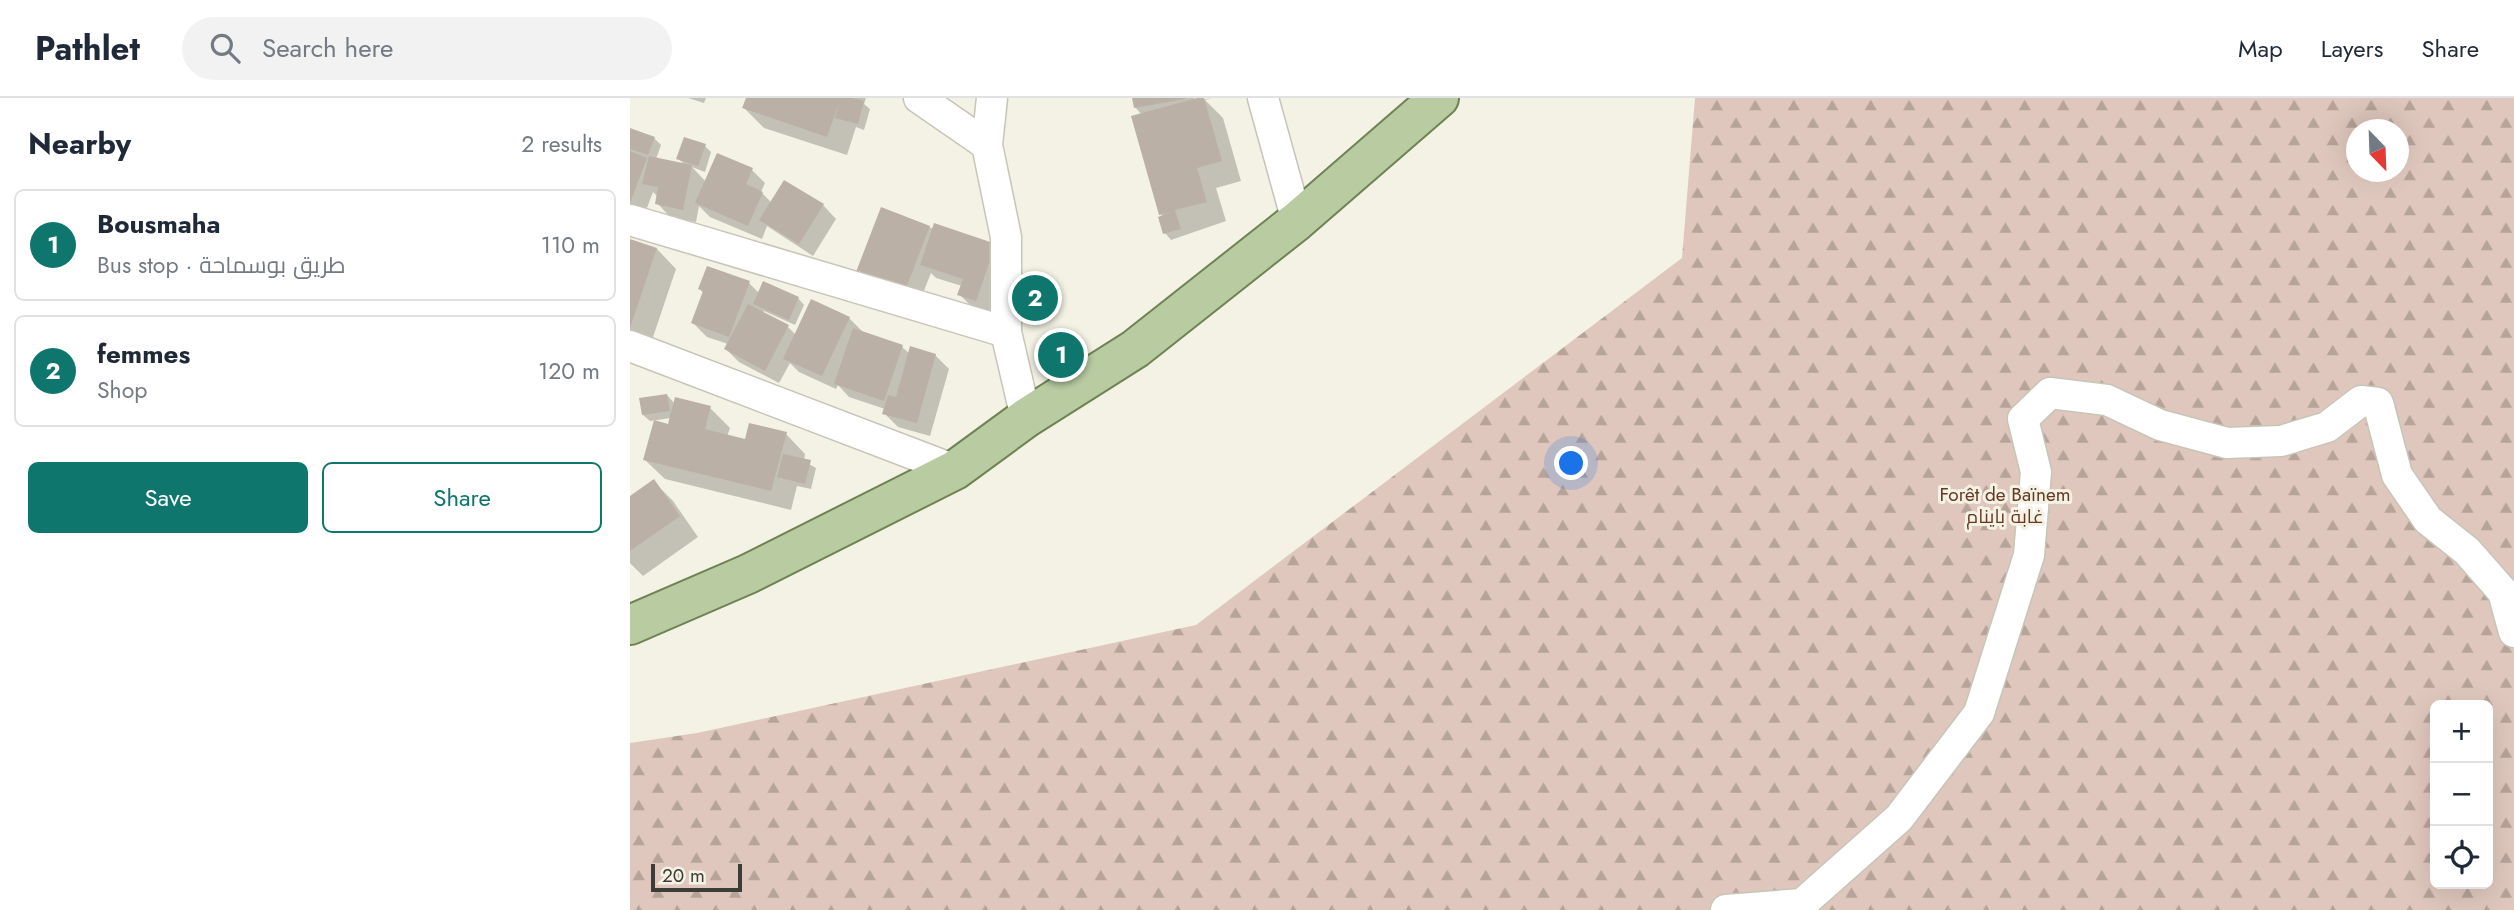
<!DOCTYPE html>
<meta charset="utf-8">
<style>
body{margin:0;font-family:Jost,Cairo,sans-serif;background:#f2f2f3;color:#1f2937}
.controls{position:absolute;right:21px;bottom:21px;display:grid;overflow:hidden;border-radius:10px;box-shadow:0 7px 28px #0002}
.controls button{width:63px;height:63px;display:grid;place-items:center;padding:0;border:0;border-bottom:2px solid #e0e1e3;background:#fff;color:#1f2937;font:35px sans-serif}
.compass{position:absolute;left:1716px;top:21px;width:63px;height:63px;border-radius:50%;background:#fff;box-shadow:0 7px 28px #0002;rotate:157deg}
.scale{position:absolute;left:21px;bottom:18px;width:91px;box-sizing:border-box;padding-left:7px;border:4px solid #3d3d37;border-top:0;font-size:19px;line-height:24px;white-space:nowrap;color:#3d3d37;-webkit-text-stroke:5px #f4f2e4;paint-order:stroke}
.you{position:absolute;left:942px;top:366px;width:24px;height:24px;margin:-18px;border:5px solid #fff;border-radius:50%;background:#1a73e8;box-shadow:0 0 0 10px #1a73e833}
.badge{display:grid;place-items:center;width:46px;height:46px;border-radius:50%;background:#0f766e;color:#fff;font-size:23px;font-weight:700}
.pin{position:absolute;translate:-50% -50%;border:4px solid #fff;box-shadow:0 2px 7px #0006}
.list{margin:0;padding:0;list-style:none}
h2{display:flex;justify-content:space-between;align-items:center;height:91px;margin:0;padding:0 28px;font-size:30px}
h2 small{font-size:23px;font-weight:400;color:#747a83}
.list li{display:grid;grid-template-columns:46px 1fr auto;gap:21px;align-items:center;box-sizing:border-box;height:112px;margin:0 14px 14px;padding:0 14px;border:2px solid #e0e1e3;border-radius:10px}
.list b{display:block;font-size:26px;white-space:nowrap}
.list p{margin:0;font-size:23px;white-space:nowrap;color:#747a83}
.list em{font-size:23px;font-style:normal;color:#747a83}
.actions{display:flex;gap:14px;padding:21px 28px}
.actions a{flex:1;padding:16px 0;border:2px solid #0f766e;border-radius:10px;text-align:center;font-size:24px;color:#0f766e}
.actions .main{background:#0f766e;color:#fff}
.icon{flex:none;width:38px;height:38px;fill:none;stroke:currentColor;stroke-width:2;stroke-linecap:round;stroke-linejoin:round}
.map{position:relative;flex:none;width:1884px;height:812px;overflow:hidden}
header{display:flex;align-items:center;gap:42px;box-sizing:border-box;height:98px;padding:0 35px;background:#fff;border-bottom:2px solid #e0e1e3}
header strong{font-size:33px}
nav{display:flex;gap:38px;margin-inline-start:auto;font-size:24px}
.search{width:490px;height:63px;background:#f2f2f3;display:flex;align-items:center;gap:18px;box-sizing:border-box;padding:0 24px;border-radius:38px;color:#747a83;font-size:26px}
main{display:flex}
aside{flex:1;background:#fff}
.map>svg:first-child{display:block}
.forest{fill:url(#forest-firs);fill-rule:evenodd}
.shadow{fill:#0003}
.building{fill:#bab0a5}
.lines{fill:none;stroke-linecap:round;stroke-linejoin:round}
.street-casing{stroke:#c7c5b7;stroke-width:33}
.primary-casing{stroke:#6e8354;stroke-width:42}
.street{stroke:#fff;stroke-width:30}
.primary{stroke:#b8cba1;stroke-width:38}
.labels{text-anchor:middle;stroke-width:6;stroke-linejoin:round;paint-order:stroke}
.park-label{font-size:19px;fill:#673924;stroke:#f4f2e4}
</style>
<header>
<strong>Pathlet</strong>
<div class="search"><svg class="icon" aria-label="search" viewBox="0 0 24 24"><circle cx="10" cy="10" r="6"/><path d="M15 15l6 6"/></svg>Search here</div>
<nav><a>Map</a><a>Layers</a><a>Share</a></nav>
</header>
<main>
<aside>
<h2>Nearby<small>2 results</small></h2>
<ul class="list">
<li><span class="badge">1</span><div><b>Bousmaha</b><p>Bus stop · طريق بوسماحة</p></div><em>110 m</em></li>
<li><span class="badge">2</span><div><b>femmes</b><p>Shop</p></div><em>120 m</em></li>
</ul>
<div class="actions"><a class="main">Save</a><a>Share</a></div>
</aside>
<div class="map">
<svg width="1884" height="812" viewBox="0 0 1884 812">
<defs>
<pattern id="forest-firs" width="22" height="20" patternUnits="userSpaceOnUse" patternTransform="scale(1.75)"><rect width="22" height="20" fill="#dfc7bd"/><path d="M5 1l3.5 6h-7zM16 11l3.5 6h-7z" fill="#b6a39a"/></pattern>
</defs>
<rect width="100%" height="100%" fill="#f4f2e4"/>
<!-- forest -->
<path class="forest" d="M1065 0H1884V812H0V645L67 635 566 527 1052 160ZM1727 32H1769V74H1727ZM1805 607H1858V786H1805Z"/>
<!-- shadow -->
<path class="shadow" d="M58 0H76L74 5Z
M117 0H236L234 6 240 11 234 32 226 29 217 57 134 30 114 10Z
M504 0H564V3L583 0 575 2 593 20 611 83 586 90 596 123 541 142 535 135 512 17 505 9Z
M0 32 24 40 31 47 26 61 55 67 48 60 75 48 81 54 75 74 62 69 76 84 122 72 135 85 131 94 142 105 193 107 206 121 183 158 137 128 132 141 80 119 69 108 66 124 40 119 27 105 28 99 23 94 15 115 0 110Z
M299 129 379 161 360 216 343 210 329 196 332 188 306 180 301 175 289 205 242 187Z
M0 142 27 151 46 171 21 245 0 238Z
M78 170 119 185 130 196 168 200 174 207 165 227 134 213 132 216 158 229 166 237 219 220 233 234 272 249 280 256 305 257 319 271 300 338 268 329 254 315 255 311 219 299 208 287 206 291 169 274 160 265 149 285 109 264 96 251 98 246 77 239 63 225 74 196 70 191Z
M37 297 45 306 80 310 100 330 97 339 117 343 156 336 175 356 174 363 186 370 181 391 167 388 161 412 35 381 15 362 39 328 41 320 20 323 13 317Z
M24 384 43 403 68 439 13 478 0 465V401Z"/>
<!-- building -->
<path class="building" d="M116 0H222L234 3 228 26 205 20 209 5 197 39 112 10Z
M502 0H555V1L504 10Z
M567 0H574L592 63 567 70 577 104 545 112 551 131 533 136 528 119 541 114 529 117 501 18Z
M0 30 25 39 18 57 0 51Z
M54 39 76 46 68 68 46 61Z
M0 53 17 60 0 105Z
M87 55 123 70 116 86 133 94 118 128 65 105Z
M19 58 62 67 53 112 25 106 28 89 12 86Z
M154 82 194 106 169 146 129 122Z
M251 109 300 128 275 193 226 174Z
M304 125 366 146 346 203 327 197 333 181 290 167Z
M0 141 27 150 0 230Z
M77 168 120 183 99 239 61 225 73 193 68 191Z
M133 183 169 199 159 222 123 206Z
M181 201 220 219 192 278 153 261Z
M118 206 159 227 135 273 94 251Z
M223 230 273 247 254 303 204 286Z
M280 248 306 256 287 325 252 316 258 297 266 299Z
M37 296 40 313 12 317 9 300Z
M45 299 81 308 75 331 115 341 119 325 157 334 141 393 13 362 24 322 38 326Z
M153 356 181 362 175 386 147 379Z
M24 381 50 418 0 453V398Z"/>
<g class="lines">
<defs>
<path id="street" d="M289 0 357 47
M362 0 357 47 376 139V234L396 320
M633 0 667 123
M0 122 376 234
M0 248 325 372
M1096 812 1172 806 1269 720 1349 615 1399 457 1406 374 1393 321 1420 295 1477 302 1530 327 1597 345 1651 343 1697 329 1731 303 1748 305 1767 377 1798 422 1837 453 1873 494 1884 534"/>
<path id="primary" d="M0 527 118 476 325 372 396 320 505 251 667 123 809 0"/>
</defs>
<!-- street casing -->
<use href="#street" class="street-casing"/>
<!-- primary casing -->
<use href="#primary" class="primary-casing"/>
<!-- street -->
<use href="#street" class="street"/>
<!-- primary -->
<use href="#primary" class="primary"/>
</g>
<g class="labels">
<!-- park labels -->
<g class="park-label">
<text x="1375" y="403">Forêt de Baïnem<tspan x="1375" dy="22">غابة باينام</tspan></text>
</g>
</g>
</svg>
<div class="controls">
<button>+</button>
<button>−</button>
<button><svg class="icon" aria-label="locate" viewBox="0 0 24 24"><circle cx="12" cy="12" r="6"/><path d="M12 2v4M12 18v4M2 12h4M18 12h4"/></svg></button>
</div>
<svg class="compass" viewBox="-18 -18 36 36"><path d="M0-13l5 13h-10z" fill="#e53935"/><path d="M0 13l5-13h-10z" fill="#747a83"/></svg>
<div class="scale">20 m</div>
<div class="you"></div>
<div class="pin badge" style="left:431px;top:257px">1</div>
<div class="pin badge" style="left:405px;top:200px">2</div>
</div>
</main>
